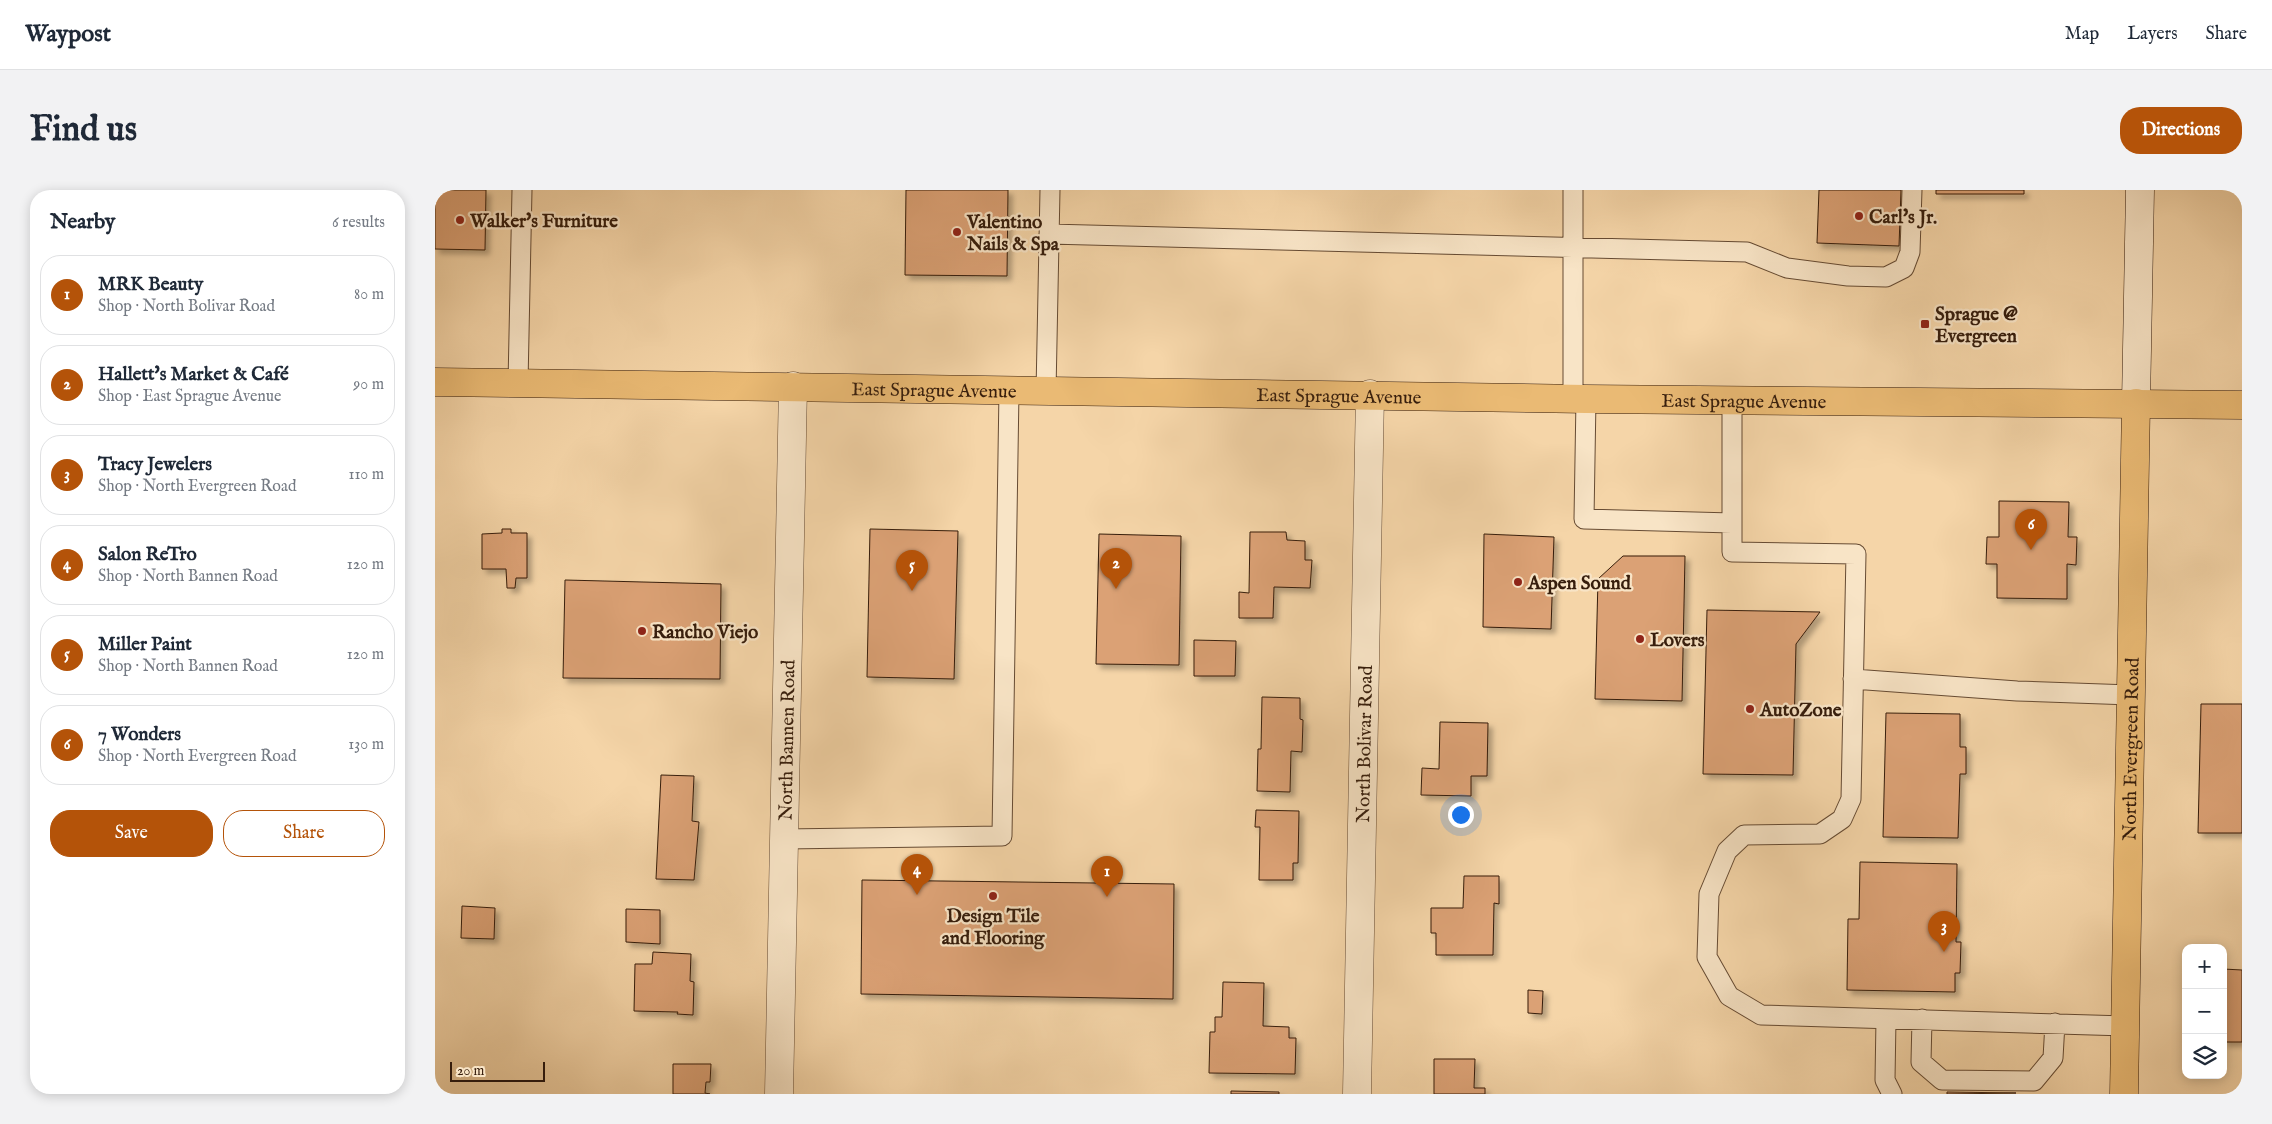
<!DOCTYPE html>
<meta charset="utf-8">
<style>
body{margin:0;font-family:"IM FELL English",serif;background:#f2f2f3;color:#1f2937}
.controls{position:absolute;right:15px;bottom:15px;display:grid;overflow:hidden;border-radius:10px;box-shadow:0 2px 12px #0003}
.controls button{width:45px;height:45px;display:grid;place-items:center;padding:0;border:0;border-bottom:1px solid #e0e1e3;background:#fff;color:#1f2937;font:25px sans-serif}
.scale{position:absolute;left:15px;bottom:12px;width:95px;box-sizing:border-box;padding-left:5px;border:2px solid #361d0c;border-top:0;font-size:14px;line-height:18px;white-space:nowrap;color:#361d0c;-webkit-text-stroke:4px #f8e4c6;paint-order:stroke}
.you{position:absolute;left:1025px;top:624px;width:18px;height:18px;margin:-12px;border:4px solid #fff;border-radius:50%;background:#1a73e8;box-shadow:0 0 0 8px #1a73e833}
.badge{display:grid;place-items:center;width:32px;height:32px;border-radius:50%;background:#b45309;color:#fff;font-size:16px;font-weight:700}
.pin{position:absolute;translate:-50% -41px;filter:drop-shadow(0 1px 2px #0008)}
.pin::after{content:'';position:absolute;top:26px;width:18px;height:15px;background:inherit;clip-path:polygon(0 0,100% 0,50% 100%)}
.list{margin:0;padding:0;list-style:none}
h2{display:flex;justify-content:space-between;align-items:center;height:65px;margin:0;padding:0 20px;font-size:21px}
h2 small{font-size:16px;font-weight:400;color:#747a83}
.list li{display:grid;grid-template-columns:32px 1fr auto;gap:15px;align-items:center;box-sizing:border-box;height:80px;margin:0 10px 10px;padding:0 10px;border:1px solid #e0e1e3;border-radius:20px}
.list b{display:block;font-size:19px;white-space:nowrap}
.list p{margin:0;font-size:16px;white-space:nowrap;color:#747a83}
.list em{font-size:16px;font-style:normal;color:#747a83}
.actions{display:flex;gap:10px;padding:15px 20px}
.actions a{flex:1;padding:11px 0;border:1px solid #b45309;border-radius:20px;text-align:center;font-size:18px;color:#b45309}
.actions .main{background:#b45309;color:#fff}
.icon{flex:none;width:28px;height:28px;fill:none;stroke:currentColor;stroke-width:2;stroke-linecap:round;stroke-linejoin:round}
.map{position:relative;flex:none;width:1807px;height:904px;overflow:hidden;border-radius:20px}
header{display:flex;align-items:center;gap:30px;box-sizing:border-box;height:70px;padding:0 25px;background:#fff;border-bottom:1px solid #e0e1e3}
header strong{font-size:24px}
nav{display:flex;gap:28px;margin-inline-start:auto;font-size:18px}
.intro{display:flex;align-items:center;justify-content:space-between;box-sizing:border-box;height:120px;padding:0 30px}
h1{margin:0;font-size:35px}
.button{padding:12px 22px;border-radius:20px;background:#b45309;color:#fff;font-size:18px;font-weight:700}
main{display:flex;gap:30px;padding:0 30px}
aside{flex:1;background:#fff;border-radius:20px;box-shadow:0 2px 12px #0003}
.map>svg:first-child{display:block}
.building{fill:#dba175;stroke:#361d0c;filter:url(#shadow)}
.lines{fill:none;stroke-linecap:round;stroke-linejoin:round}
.service-casing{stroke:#664b33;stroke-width:21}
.minor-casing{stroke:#664b33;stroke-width:29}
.secondary-casing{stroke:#361d0c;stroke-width:29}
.primary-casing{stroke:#361d0c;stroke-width:29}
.service{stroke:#f8e4c6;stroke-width:19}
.minor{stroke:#f8e4c6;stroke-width:28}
.secondary{stroke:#f8e4c6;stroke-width:28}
.primary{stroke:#eaba74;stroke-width:28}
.poi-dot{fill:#8f2418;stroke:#f8e4c6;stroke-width:2}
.labels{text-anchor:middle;stroke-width:4.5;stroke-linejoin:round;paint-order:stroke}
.poi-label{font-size:19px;font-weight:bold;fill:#361d0c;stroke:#f8e4c6;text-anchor:start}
.street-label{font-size:19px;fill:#361d0c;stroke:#f8e4c6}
</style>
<header>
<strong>Waypost</strong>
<nav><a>Map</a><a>Layers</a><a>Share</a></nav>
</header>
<div class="intro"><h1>Find us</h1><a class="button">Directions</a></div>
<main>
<aside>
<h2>Nearby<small>6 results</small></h2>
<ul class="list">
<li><span class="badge">1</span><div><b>MRK Beauty</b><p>Shop · North Bolivar Road</p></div><em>80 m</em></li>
<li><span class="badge">2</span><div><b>Hallett's Market &amp; Café</b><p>Shop · East Sprague Avenue</p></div><em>90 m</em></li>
<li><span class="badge">3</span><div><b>Tracy Jewelers</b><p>Shop · North Evergreen Road</p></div><em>110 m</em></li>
<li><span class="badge">4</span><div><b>Salon ReTro</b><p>Shop · North Bannen Road</p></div><em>120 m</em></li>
<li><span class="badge">5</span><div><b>Miller Paint</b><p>Shop · North Bannen Road</p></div><em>120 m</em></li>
<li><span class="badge">6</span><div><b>7 Wonders</b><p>Shop · North Evergreen Road</p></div><em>130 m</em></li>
</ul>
<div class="actions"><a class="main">Save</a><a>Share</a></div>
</aside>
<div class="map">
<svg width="1807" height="904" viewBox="0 0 1807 904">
<defs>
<filter id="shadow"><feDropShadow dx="4.5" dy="4.5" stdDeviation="2.5" flood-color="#0004"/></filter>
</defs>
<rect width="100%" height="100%" fill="#f5d5a8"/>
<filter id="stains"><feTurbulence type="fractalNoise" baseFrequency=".004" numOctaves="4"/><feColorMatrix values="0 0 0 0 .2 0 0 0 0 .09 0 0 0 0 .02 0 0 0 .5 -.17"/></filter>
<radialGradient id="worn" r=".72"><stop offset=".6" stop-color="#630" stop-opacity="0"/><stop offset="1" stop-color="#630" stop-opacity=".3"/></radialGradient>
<!-- building -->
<path class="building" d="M0 0H51L50 60 0 59Z
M471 0H573L572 86 470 85Z
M1384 0H1466L1464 56 1382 53Z
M1501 0H1589V4H1501Z
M1564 311 1634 312 1633 347H1642L1641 375 1632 374V409L1562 408V374H1551L1552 347H1564Z
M67 339H76V343H92V388H81L80 398H72L71 379H47V344L67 343Z
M435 339 523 341 519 489 432 487Z
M815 342H851L852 350 870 351V370H877L875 398 839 397 838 428H804V402L814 403Z
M664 344 746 346 744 475 661 474Z
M1049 344 1119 347 1116 439 1048 437Z
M1188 366H1250L1247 511 1160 509 1163 389Z
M130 390 286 394 285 489 128 488Z
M1272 420 1385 422 1361 454 1358 585 1268 584Z
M759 450 801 451 800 486H759Z
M827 507 865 508V529L868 530 867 562 856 561 855 602 822 601 823 559H826Z
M1766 514H1807V643H1763Z
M1451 523 1525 524V557H1531V584H1525L1523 648 1448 647Z
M1005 532 1053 533 1052 586H1036V606L986 605 987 578 1004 579Z
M226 585 259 586 257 631 264 632 259 690 221 689Z
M821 620 864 621 863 673H858V690H824L825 637H820Z
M1425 672 1522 674 1521 752H1526L1525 783H1520V802L1412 800 1413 729H1424Z
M1029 686H1064V714L1059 713 1058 765H1001V743H996V718H1028Z
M427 690 739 694 738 809 426 804Z
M27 716 60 718 59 749 26 748Z
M191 719 225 720V754L191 752Z
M218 762 256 764 255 791 259 792 258 825 242 824 243 822 199 821 200 774H217Z
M1788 779 1807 780V852H1788Z
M788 792 829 793 828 836 854 837V848H861L860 884 774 883 775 842H780V827H787Z
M1093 800 1108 801 1107 824 1093 823Z
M999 869H1040L1039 898H1050V904H999Z
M238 874H276L275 892H271L270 903 275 904H238Z
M796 901 844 902V904H796Z
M1512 902 1581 903 1512 904Z"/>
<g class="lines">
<defs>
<path id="service" d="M614 44 1312 62 1352 78 1413 86 1451 87 1469 78 1475 62 1477 0
M83 193 87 0
M611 202 615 0
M1138 209V0
M1151 209 1149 329 1297 333
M1297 210V362L1421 364 1416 609 1407 629 1385 644 1309 645 1292 661 1274 704 1272 767 1294 806 1326 825 1691 836
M1418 489 1582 501 1696 505
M349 649 567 646 574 201
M1451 829 1450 890 1457 904
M1487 829 1486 872 1507 890 1599 891 1618 868 1620 833"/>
<g id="minor">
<path id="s1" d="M344 904 358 196"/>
<path id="s2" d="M922 904 935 204"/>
</g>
<path id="secondary" d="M1701 213 1705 0"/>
<g id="primary">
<path id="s3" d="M0 192 1151 209 1807 215"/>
<path id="s4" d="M1689 904 1701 213"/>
</g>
</defs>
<!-- service casing -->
<use href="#service" class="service-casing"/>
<!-- minor casing -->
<use href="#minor" class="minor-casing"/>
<!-- secondary casing -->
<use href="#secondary" class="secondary-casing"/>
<!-- primary casing -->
<use href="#primary" class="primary-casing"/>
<!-- service -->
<use href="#service" class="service"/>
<!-- minor -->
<use href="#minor" class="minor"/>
<!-- secondary -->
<use href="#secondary" class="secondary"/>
<!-- primary -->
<use href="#primary" class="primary"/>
</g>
<!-- markers -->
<g class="poi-dot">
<circle cx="1424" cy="26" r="5"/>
<circle cx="25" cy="30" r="5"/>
<circle cx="522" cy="42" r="5"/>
<rect x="1485" y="129" width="10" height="10" rx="2.5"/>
<circle cx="1083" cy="392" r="5"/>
<circle cx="207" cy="441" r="5"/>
<circle cx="1205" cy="449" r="5"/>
<circle cx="1315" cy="519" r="5"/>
<circle cx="558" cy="706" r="5"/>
</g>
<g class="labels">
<!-- poi labels -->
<g class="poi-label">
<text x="1434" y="33">Carl's Jr.</text>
<text x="35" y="37">Walker's Furniture</text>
<text x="532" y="38">Valentino<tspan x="532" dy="22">Nails &amp; Spa</tspan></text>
<text x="1500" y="130">Sprague @<tspan x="1500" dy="22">Evergreen</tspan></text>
<text x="1093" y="399">Aspen Sound</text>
<text x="217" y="448">Rancho Viejo</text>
<text x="1215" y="456">Lovers</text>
<text x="1325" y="526">AutoZone</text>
<text x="558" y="732" text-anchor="middle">Design Tile<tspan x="558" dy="22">and Flooring</tspan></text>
</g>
<!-- street labels -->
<g class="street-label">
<text dy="7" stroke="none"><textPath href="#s3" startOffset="499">East Sprague Avenue</textPath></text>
<text dy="7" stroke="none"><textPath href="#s3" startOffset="904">East Sprague Avenue</textPath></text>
<text dy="7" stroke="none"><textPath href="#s3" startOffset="1309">East Sprague Avenue</textPath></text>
<text dy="7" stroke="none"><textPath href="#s1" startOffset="354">North Bannen Road</textPath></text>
<text dy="7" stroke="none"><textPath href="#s2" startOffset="350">North Bolivar Road</textPath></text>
<text dy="7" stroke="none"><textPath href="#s4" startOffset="345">North Evergreen Road</textPath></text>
</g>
</g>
<rect width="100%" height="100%" filter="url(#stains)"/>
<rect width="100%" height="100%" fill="url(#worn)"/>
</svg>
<div class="controls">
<button>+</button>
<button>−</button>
<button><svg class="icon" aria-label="layers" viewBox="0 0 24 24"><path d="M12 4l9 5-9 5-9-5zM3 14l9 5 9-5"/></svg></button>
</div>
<div class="scale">20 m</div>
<div class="you"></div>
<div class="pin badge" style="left:672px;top:707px">1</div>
<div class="pin badge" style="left:681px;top:399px">2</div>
<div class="pin badge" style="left:1509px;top:762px">3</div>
<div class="pin badge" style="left:482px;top:705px">4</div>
<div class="pin badge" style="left:477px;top:401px">5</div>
<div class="pin badge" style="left:1596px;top:360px">6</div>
</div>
</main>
